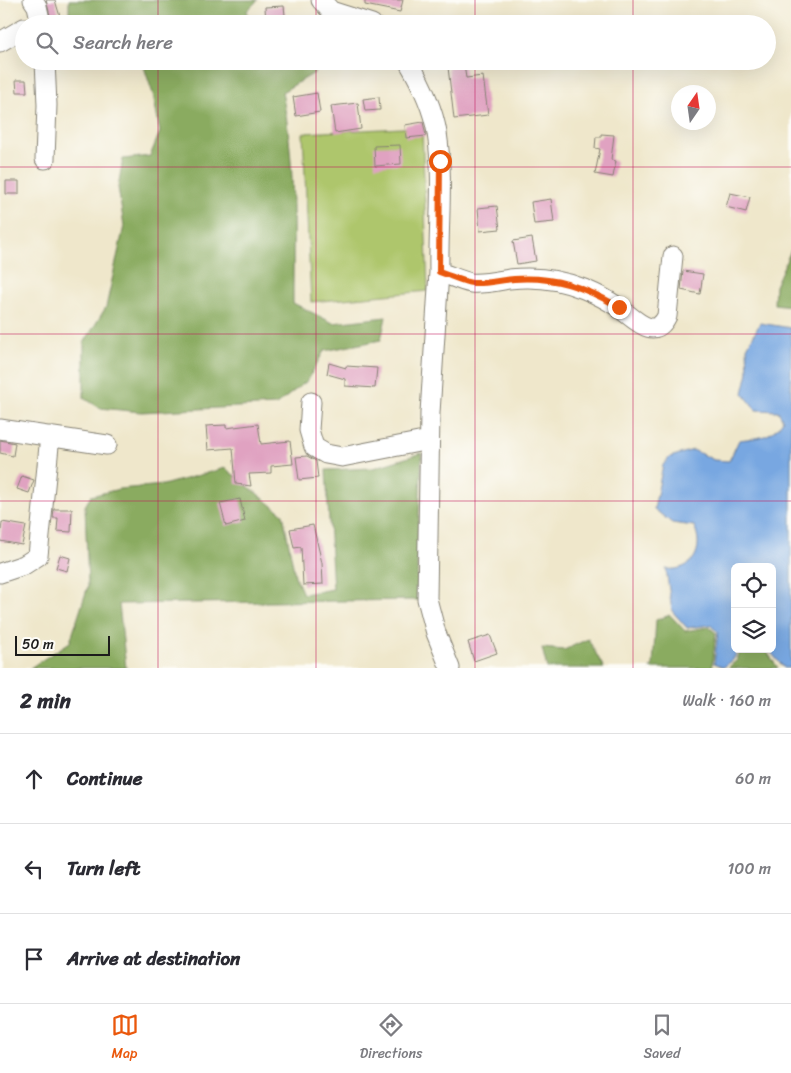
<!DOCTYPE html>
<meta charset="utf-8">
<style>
body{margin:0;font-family:Sriracha,sans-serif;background:#f7f7f7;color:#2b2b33}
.controls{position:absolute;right:15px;bottom:15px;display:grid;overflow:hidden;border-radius:8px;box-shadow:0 5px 20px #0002}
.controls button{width:45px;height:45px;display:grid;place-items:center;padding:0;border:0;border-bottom:1px solid #e1e1e2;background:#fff;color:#2b2b33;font:25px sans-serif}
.compass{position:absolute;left:671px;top:85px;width:45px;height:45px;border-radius:50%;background:#fff;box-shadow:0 5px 20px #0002;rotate:13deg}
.scale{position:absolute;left:15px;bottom:12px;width:95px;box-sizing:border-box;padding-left:5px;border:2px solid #1c1c1c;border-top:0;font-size:14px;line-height:18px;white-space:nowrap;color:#1c1c1c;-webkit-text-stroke:4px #fdfcf7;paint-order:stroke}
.stop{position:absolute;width:15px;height:15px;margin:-11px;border:4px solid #ea580c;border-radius:50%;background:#fff}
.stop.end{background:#ea580c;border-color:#fff;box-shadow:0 1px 5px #0008}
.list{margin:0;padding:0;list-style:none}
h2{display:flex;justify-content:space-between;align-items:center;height:65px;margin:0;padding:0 20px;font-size:21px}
h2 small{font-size:16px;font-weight:400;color:#7c7c81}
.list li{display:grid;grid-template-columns:32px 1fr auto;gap:15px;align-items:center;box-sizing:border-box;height:90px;padding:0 20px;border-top:1px solid #e1e1e2}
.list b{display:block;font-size:19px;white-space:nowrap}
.list em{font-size:16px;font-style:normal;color:#7c7c81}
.icon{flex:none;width:28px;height:28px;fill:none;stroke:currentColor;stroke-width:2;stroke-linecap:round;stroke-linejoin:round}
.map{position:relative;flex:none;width:791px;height:668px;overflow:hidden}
.search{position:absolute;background:#fff;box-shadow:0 5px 20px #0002;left:15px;right:15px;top:15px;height:55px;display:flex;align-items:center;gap:12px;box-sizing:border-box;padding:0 18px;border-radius:28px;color:#7c7c81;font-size:19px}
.sheet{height:335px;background:#fff}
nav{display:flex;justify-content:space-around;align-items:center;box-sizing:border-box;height:70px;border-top:1px solid #e1e1e2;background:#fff;font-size:14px;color:#7c7c81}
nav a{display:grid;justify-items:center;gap:2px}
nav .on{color:#ea580c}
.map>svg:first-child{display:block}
.green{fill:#aec66c;stroke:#657144}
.forest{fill:#8aab60;stroke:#53643e}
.water{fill:#78a7e1;stroke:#4a627e}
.building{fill:#e0a2c1}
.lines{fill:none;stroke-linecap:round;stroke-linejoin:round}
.minor-casing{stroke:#868274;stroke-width:21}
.minor{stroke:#fff;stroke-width:19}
.route{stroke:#ea580c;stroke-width:6}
.grid{fill:none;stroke:#c2185b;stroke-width:1;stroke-opacity:0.55}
</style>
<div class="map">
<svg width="791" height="668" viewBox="0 0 791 668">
<rect width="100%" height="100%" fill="#fdfcf7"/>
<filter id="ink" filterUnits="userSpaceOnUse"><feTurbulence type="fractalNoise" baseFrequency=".02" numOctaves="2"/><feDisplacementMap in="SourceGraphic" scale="10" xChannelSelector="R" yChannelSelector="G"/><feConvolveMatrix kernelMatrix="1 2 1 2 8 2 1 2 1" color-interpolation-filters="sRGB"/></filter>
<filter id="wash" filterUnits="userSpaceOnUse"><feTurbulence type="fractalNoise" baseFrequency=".0096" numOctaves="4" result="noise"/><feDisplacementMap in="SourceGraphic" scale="20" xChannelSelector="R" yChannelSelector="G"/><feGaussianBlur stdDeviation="1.12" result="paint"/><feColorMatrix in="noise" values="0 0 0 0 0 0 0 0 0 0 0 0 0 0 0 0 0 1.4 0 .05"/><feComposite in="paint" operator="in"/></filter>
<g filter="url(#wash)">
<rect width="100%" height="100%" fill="#efe7cb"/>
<!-- green -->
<path class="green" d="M422 127 428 291 311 302 303 133Z"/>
<!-- forest -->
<path class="forest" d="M69 0H258L247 11 250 24H69Z
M114 61H311L316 72 282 92C296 162 293 233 293 303L333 323 386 317 381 340 324 351 307 381 276 405 141 412 100 408 84 398V343L106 307 124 226 118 187 123 159 150 156 160 132 153 94 143 64Z
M791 250V306L774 304 775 286Z
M422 453 417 559 418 600 119 604 126 668H30L70 642 88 586 85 506 91 496 119 489 163 485 225 468 283 514 295 576 303 594 333 589 326 470 373 468Z
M670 615 685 631 709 627 716 633 712 666 717 668H650L653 665 656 620Z
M588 639 604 668H547L542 648 564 650Z
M741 649H765L778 668H728L737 660Z"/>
<!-- water -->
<path class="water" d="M760 323 791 328V668H784L768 649H772V567H735V649H739L733 660 724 667 714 663 718 632 710 625 687 628 672 611 666 569C693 572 705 549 694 526L672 523 654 509 663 465 670 457 693 450 714 460 729 461 739 440C760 437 771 439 783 420L778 411 756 410 743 393 748 372 747 348Z"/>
<g id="blocks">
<!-- building -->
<path class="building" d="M46 0H55L61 20 52 23Z
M365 0H403L400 12 365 5Z
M284 6 286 24H266L265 7Z
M464 65 466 78 483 76 488 115 454 119 448 67Z
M16 80H26L27 92H17Z
M317 93 320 112 296 116 293 97Z
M379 97 380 110 365 111 363 99Z
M358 103 361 129 335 133 331 106Z
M423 122 426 136 406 138 405 125Z
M601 134 614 135 611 160 616 161 613 177 595 174 600 149 595 148 596 137H601Z
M400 145 401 164 375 166 374 146Z
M6 181H19V194H6Z
M730 193 750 197 746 212 726 207Z
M551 199 554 222 534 224 531 202Z
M497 206 500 229 480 231 478 208Z
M532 238 536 261 517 264 513 241Z
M683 271 703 274 700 294 681 290Z
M329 363 346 368V366L377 368 375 388 345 386V379L327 374Z
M258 424 261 444 290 441 293 464 271 466V473L249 474 251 486 236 484 233 448 208 450 206 426 226 425V428Z
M0 440 15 443 13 456 0 453Z
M307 456 316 461 318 478 299 480 296 457Z
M22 476 34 480 29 493 17 489Z
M240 499 245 521 226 526 220 503Z
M54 509H72L71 532 57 531 58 518H53Z
M2 522 26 526 22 545 0 541Z
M313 525 322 563 323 584 303 585 301 547 294 548 290 529Z
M60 555 70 558 67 571 56 568Z
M490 635 497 653 474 661 468 642Z"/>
</g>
</g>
<g filter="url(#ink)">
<use href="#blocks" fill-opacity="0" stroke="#868274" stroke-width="1"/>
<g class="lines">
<defs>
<path id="minor" d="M33 0 37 6 41 24
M321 0 331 11 372 24
M0 42 24 28
M45 61 47 105 45 159
M408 61C421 83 433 108 437 133 444 178 438 226 439 272
M311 402 309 430 314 447 326 454 342 457 429 440
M0 429 107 445
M0 573 24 565 38 556 50 436
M450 668 436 633 427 599 430 413 439 272C449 275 461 281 471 283 484 284 497 281 509 279 535 276 560 279 584 289 596 294 608 300 618 307 633 317 654 343 667 316L673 256"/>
</defs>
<!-- minor casing -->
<use href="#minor" class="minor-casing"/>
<!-- minor -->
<use href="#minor" class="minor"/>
</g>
</g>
<g class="lines" filter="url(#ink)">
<!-- route -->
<path class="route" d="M440 161 439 272C449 275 461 281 472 283 486 284 500 280 514 279 554 276 585 287 619 307"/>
</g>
<!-- grid -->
<path class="grid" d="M158 0V24M316 0V24M475 0V24M633 0V24M158 61V668M316 61V668M475 61V668M633 61V668M0 167H791M0 334H791M0 501H791"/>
</svg>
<div class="controls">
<button><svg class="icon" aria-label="locate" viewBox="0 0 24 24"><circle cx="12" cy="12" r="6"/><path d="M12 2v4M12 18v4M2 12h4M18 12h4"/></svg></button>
<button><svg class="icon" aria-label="layers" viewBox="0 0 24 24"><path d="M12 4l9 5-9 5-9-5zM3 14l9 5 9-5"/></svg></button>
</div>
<svg class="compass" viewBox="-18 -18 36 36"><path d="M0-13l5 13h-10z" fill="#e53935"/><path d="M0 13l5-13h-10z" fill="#7c7c81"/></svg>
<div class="scale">50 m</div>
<div class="stop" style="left:440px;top:161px"></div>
<div class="stop end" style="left:619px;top:307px"></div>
<div class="search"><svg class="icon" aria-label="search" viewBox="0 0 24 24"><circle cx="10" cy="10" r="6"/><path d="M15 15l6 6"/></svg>Search here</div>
</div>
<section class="sheet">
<h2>2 min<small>Walk · 160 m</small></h2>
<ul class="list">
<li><svg class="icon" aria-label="ahead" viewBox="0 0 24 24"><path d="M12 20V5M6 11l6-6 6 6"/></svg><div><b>Continue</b></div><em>60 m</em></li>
<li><svg class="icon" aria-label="left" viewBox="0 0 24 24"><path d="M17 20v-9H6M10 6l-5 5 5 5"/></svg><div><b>Turn left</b></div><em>100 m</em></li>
<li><svg class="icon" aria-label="arrive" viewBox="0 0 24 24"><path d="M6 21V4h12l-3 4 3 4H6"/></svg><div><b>Arrive at destination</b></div></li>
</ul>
</section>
<nav>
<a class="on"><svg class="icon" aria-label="map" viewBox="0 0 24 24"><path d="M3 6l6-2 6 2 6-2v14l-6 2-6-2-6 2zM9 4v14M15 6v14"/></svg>Map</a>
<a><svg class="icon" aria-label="directions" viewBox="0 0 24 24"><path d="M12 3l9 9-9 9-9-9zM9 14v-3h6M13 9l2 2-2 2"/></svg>Directions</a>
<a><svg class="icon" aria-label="saved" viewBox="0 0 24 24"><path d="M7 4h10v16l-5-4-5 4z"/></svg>Saved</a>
</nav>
